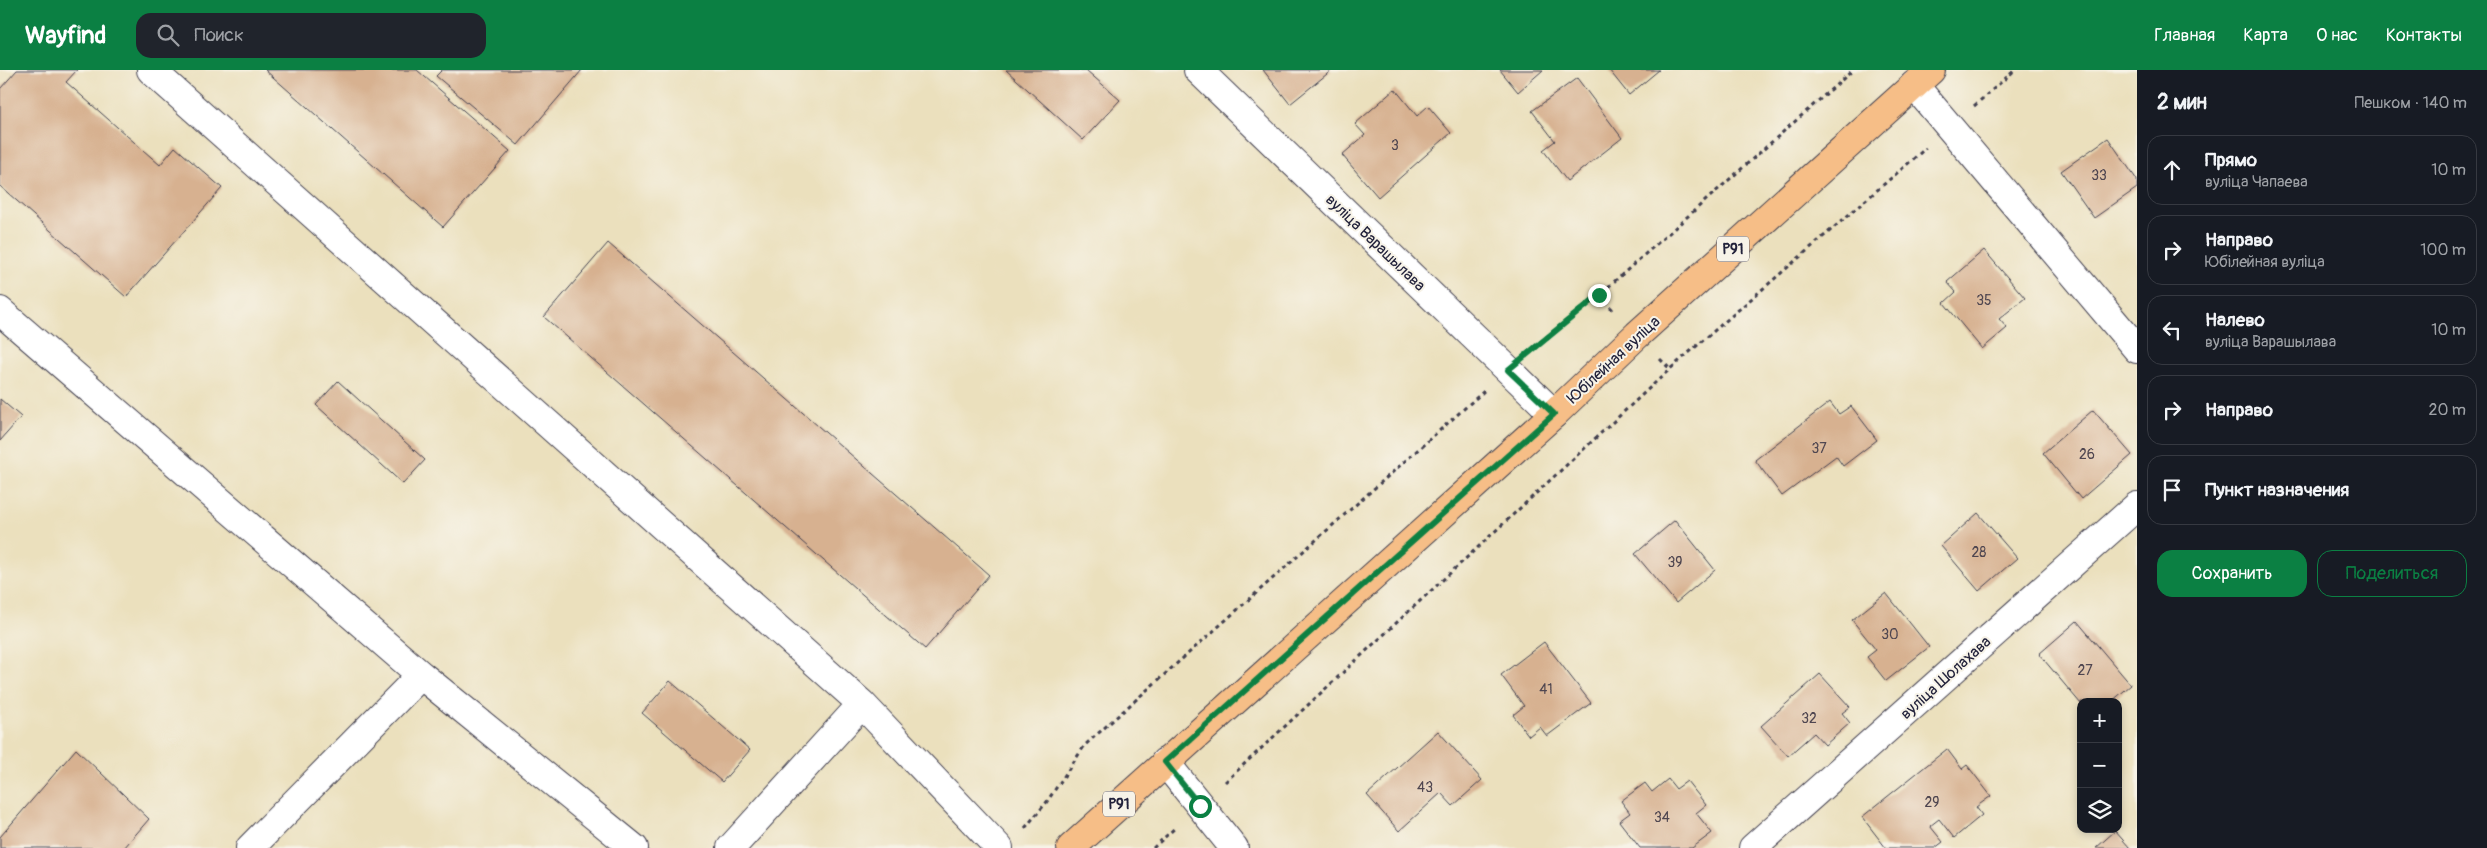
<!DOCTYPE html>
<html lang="ru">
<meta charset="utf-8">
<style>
body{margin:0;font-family:Pangolin,sans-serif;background:#20242c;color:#f1f3f6}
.controls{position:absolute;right:15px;bottom:15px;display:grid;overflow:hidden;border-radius:10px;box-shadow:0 2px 8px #0003}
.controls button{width:45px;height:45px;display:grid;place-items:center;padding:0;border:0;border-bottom:1px solid #363941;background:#171b24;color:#f1f3f6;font:25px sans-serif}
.stop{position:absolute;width:15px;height:15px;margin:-11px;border:4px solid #0b8043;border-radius:50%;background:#fff}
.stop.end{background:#0b8043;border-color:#fff;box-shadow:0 1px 5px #0008}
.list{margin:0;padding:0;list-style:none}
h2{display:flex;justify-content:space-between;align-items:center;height:65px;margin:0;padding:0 20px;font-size:21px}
h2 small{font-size:16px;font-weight:400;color:#9ea1a6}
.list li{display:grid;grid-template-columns:32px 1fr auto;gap:15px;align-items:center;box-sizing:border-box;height:70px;margin:0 10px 10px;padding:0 10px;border:1px solid #363941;border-radius:15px}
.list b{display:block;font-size:19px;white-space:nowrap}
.list p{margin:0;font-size:16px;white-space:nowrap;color:#9ea1a6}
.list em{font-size:16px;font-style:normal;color:#9ea1a6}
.actions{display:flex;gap:10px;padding:15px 20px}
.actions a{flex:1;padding:11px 0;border:1px solid #0b8043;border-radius:15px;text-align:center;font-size:18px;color:#0b8043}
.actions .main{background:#0b8043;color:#fff}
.icon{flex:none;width:28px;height:28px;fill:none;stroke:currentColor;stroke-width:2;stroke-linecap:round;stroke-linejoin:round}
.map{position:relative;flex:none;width:2137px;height:778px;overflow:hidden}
header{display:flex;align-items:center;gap:30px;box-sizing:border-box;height:70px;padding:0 25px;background:#0b8043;color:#fff}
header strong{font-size:24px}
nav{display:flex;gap:28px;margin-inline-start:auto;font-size:18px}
.search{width:350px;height:45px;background:#20242c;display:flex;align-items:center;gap:12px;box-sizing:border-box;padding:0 18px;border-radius:15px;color:#9ea1a6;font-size:19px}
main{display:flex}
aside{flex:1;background:#171b24}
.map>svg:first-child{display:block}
.building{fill:#d7b190}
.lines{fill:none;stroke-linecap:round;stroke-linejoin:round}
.minor-casing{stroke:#403e4e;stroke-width:30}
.major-casing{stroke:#403e4e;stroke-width:30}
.path{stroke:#403e4e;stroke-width:3;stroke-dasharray:4 4;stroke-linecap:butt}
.minor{stroke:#fff;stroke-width:28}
.major{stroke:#f6be87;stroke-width:28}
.route{stroke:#0b8043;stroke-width:6}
.labels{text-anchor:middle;stroke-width:4;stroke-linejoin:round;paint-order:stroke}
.number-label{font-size:14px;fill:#4f4650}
.shield{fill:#f7f3e8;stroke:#62616f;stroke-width:1}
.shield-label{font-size:15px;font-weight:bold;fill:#22223b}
.street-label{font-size:16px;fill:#22223b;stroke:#f7f3e8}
</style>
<header>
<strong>Wayfind</strong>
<div class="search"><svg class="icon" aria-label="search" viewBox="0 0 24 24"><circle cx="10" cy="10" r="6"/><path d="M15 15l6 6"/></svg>Поиск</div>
<nav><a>Главная</a><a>Карта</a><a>О нас</a><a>Контакты</a></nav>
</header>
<main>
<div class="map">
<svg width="2137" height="778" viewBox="0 0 2137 778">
<rect width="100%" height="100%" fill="#f7f3e8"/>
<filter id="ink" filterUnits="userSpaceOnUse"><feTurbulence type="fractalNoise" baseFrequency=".02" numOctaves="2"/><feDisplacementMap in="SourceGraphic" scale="10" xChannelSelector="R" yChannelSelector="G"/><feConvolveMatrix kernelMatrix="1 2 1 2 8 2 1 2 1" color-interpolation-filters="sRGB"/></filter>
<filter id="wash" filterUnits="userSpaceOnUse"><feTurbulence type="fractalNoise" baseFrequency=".0096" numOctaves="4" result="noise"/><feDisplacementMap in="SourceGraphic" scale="20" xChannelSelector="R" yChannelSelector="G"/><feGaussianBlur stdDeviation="1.12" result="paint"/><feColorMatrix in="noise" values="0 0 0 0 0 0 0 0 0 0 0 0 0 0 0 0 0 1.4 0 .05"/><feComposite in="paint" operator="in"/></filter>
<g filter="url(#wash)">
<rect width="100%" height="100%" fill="#ebe0bd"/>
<g id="blocks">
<!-- building -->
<path class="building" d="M17 0H77L66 12 160 95 175 77 222 118 126 227 0 116V19Z
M265 0H417L510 81 443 157Z
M442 0H582L518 75 436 6Z
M1006 0H1086L1120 30 1083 70Z
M1263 0H1332L1290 34Z
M1500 0H1543L1518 22Z
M1609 0H1659L1629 25Z
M1577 8 1622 68 1567 111 1543 80 1555 71 1532 41Z
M1395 19 1417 46 1428 36 1451 63 1378 127 1342 85 1365 65 1355 54Z
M2108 68 2137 110V118L2094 148 2061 101Z
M608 173 989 505 925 579 544 247Z
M1984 180 2025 228 1999 249 2007 258 1982 279 1944 233 1956 222 1947 212Z
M338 311 425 390 403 414 316 335Z
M0 329 21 347 0 371Z
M1830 332 1839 344 1851 336 1877 370 1843 396 1836 386 1782 426 1755 390Z
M2093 340 2132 385 2081 429 2043 383Z
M1978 443 2017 488 1979 521 1941 476Z
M1675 450 1715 500 1676 533 1635 484Z
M1886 523 1929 577 1886 611 1867 587 1876 580 1852 550Z
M2077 551 2131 615 2111 632H2081V634L2039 584Z
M1544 572 1591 633 1547 666 1540 657 1529 666 1513 645 1524 636 1501 605Z
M1820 604 1850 637 1842 643 1850 653 1825 675 1814 663 1788 686 1761 656Z
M670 611 750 680 722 712 642 643Z
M1438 661 1482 710 1453 736 1441 723 1399 761 1367 725Z
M76 679 149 749 124 778H0V767Z
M1947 679 1962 699 1967 695 1991 726 1976 737 1982 745 1954 768 1939 749 1930 756 1943 772 1935 778H1886L1862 747Z
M1668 709 1676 719 1687 711 1706 735 1696 743 1712 763 1692 778H1640L1619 751 1630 743 1621 731 1645 713 1652 722Z
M2115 761 2130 778H2096Z"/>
</g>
</g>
<g filter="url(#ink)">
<use href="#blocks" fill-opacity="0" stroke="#403e4e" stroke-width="1"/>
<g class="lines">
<defs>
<path id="minor" d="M151 0 862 634 999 778
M1198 0 1554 344
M1914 15 2137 279
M0 241 421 605 634 778
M1165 692 1234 778
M250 778 421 605
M731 778 862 634
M1753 778 2137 436"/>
<path id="major" d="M1071 778 1554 344 1637 265 1931 0"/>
</defs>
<!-- minor casing -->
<use href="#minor" class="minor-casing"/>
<!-- major casing -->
<use href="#major" class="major-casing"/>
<!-- path -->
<path class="path" d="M1974 36 2015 0
M1599 225 1614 241
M1534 278 1599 225 1853 0
M1660 289 1670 299
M1225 712 1670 299 1926 78
M1025 758 1046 733 1085 675 1484 321
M1153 778 1176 757"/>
<!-- minor -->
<use href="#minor" class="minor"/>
<!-- major -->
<use href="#major" class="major"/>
</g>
</g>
<g class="lines" filter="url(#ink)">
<!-- route -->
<path class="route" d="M1200 736 1165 692 1554 344 1508 300 1599 225"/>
</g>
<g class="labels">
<!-- number labels -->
<g class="number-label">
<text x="1395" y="80">3</text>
<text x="2099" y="110">33</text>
<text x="1984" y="235">35</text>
<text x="1819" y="383">37</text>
<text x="2087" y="389">26</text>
<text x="1979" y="487">28</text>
<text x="1675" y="497">39</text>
<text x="1890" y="569">30</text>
<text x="2085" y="605">27</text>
<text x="1546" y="624">41</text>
<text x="1809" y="653">32</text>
<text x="1425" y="722">43</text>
<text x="1932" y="737">29</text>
<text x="1662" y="752">34</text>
</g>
<!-- shield labels -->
<g class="shield">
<rect x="1717" y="166.5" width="32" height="25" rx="4"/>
<rect x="1103" y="721.5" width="32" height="25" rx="4"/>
</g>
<g class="shield-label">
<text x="1733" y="184">Р91</text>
<text x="1119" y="739">Р91</text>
</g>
<!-- street labels -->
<g class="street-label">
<text transform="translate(1376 172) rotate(44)" y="6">вуліца Варашылава</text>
<text transform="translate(1613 289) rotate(-43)" y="6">Юбілейная вуліца</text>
<text transform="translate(1945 607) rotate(-42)" y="6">вуліца Шолахава</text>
</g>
</g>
</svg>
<div class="controls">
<button>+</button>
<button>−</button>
<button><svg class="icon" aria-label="layers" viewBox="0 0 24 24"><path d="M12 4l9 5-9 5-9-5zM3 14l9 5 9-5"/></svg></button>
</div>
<div class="stop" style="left:1200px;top:736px"></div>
<div class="stop end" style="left:1599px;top:225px"></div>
</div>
<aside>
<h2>2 мин<small>Пешком · 140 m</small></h2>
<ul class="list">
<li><svg class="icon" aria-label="ahead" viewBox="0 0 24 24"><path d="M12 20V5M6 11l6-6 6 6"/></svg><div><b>Прямо</b><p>вуліца Чапаева</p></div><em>10 m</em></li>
<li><svg class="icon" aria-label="right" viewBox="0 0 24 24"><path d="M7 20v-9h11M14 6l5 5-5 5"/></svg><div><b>Направо</b><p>Юбілейная вуліца</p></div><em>100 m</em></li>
<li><svg class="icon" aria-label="left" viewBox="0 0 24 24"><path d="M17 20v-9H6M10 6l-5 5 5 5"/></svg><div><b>Налево</b><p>вуліца Варашылава</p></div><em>10 m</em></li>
<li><svg class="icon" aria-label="right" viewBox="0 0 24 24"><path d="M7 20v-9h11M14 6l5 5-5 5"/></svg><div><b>Направо</b></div><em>20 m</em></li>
<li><svg class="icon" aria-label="arrive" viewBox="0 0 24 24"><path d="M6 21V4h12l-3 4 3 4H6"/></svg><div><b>Пункт назначения</b></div></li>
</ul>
<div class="actions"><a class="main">Сохранить</a><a>Поделиться</a></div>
</aside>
</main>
